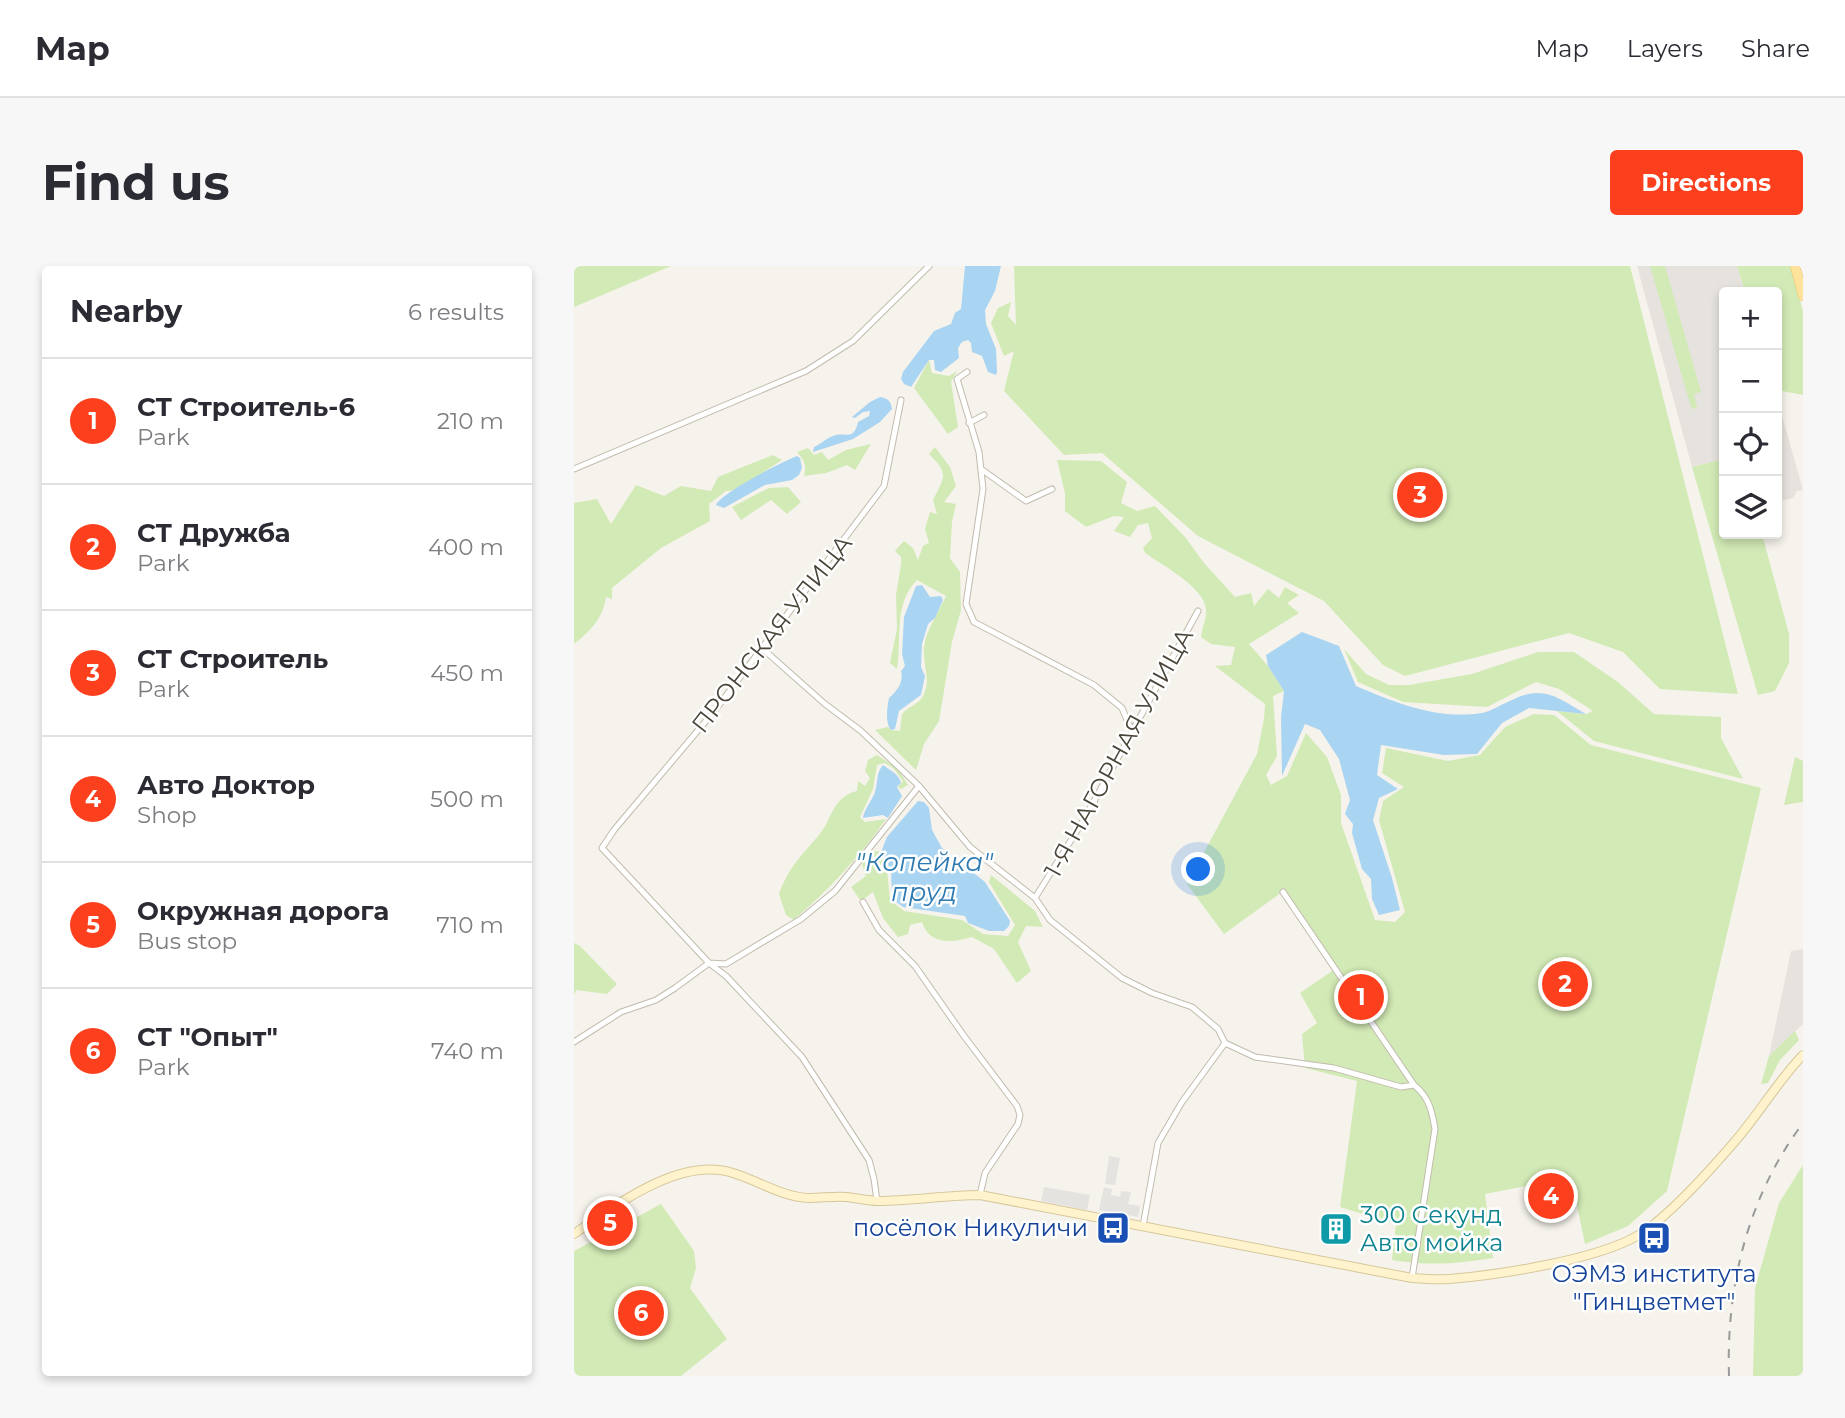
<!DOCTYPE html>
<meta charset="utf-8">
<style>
body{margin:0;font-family:Montserrat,sans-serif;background:#f7f7f7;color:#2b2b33}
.controls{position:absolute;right:21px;top:21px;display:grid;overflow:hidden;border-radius:7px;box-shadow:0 4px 10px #0003}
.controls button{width:63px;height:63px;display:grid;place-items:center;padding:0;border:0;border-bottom:2px solid #e1e1e2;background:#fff;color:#2b2b33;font:35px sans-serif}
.you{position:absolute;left:625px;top:604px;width:24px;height:24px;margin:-18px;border:5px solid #fff;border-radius:50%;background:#1a73e8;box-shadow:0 0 0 10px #1a73e833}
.badge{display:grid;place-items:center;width:46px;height:46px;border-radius:50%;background:#fc3f1d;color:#fff;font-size:23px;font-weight:700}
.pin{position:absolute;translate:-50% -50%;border:4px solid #fff;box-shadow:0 2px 7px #0006}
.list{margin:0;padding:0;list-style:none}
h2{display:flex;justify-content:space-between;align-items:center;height:91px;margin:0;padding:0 28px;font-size:30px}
h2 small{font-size:23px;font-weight:400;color:#7c7c81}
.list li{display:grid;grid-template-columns:46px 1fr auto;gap:21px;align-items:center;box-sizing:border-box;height:126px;padding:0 28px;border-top:2px solid #e1e1e2}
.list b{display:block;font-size:26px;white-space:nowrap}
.list p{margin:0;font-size:23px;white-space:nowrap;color:#7c7c81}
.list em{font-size:23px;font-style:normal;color:#7c7c81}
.icon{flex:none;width:38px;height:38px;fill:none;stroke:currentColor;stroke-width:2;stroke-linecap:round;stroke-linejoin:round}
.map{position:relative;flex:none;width:1229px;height:1110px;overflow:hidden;border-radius:7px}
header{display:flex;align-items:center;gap:42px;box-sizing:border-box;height:98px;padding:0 35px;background:#fff;border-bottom:2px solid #e1e1e2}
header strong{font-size:33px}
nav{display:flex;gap:38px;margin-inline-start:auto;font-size:24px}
.intro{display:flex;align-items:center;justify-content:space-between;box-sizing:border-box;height:168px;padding:0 42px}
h1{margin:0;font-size:49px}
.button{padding:18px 32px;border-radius:7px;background:#fc3f1d;color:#fff;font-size:24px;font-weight:700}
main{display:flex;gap:42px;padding:0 42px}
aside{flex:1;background:#fff;border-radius:7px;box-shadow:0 4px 10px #0003}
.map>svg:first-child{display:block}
.industrial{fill:#e6e2dd}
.green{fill:#d2eab5}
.parking{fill:#e5e3e0}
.water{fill:#a9d4f2}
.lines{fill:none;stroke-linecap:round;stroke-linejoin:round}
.street-casing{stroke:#c2bbae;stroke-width:7}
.secondary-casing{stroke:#d6c79b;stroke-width:10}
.primary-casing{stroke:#e6c16a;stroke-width:10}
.street{stroke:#fff;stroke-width:5}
.secondary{stroke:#fff3cd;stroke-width:8}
.primary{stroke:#ffe39c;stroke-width:9}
.rail{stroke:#9a9a9a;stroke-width:2;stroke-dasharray:9 9;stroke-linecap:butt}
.labels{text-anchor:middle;stroke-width:5;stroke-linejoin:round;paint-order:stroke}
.street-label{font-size:24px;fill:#4b4439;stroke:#fff}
.culture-label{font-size:24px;fill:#0d838f;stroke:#fff;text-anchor:start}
.transit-label{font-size:24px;fill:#164399;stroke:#fff;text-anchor:end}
.water-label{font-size:26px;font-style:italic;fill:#2e7ab2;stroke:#fff}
</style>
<header>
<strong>Map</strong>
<nav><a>Map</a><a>Layers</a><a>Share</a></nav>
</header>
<div class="intro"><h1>Find us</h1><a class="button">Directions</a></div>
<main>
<aside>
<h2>Nearby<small>6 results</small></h2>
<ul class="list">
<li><span class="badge">1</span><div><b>СТ Строитель-6</b><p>Park</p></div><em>210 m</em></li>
<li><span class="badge">2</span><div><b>СТ Дружба</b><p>Park</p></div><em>400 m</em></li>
<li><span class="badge">3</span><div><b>СТ Строитель</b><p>Park</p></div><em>450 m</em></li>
<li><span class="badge">4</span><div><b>Авто Доктор</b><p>Shop</p></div><em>500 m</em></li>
<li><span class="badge">5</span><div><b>Окружная дорога</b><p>Bus stop</p></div><em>710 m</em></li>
<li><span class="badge">6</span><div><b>СТ &quot;Опыт&quot;</b><p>Park</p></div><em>740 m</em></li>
</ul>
</aside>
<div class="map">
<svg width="1229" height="1110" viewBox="0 0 1229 1110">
<rect width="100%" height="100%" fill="#f6f3ec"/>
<!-- industrial -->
<path class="industrial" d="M1063 0H1163L1171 26H1150V193L1118 201Z
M1203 132 1229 224 1223 225 1219 232 1207 235 1203 239Z
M1229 683V758L1195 790 1217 685Z"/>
<!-- green -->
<path class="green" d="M0 0H97L0 41Z
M440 0H1056L1164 428 1086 423 1049 386 995 367 831 410 809 399 750 335 624 270 528 187 490 189 430 125 440 85 430 90 417 57 424 42 437 36 434 50 442 59Z
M1076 0H1091L1127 126 1120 128 1123 141 1121 143 1117 141Z
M1163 0H1218L1229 46V129L1203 124V26H1171Z
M355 94 358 107 375 110 383 105 377 116 384 161 374 168 340 122Z
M297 178 281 204 273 199 252 207 230 210C233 199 230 194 223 186L234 182 240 189 248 186 254 194 272 184Z
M361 181 376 201 382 220 370 236 382 238 378 256 376 292 386 306 387 344 378 376 365 455 350 478 342 504 301 464 314 461 317 464 326 465 328 448C334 441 345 438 349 430 358 414 348 398 350 381 352 364 365 346 372 330L343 314C319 338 328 373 323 403L316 397 323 363 322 329 327 298V291L321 285 330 275 339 282 344 294 349 280 355 277 351 263 356 246 363 248 359 234C371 210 375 208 355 188Z
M199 189 208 194 162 224 152 225 135 238 136 255 87 282 38 322V333L32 331C29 353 16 365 0 378V237L23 233 37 258 62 219 90 230 107 220 137 225 144 211Z
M1150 193V268H1188L1215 368V397L1201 425 1184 429 1118 201Z
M483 194 527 195 553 216 547 237 563 245 581 240 611 271 630 297 661 331 677 327 680 340 694 323 705 332 711 321 725 329 713 337 725 347 675 378 694 400 710 425 699 430 703 490 692 509 697 519 713 510 732 467 753 491 767 529V557L801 654 821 656 831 646 805 554 809 535 830 521 808 507 812 482 874 495 906 489 931 461 960 448 980 449 1017 479 1187 522 1093 925 1054 960 1011 978 997 911 911 928 919 992C881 998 857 1000 818 994L822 958 766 941 783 815 731 802 728 768 743 757 726 727 761 703 708 626 650 668 613 618 683 488 690 453 691 438 641 400 657 399 661 381 637 378 627 371C628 362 633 351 632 343 630 321 588 299 571 287L569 282 578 272 574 257 564 259 556 271 540 265 550 251 540 250 512 261 491 245V227Z
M214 221 227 236 213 248 197 234 167 254 158 241 195 222Z
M770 383 792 408 815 419H835L898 408 964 386H1000L1044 416 1080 448 1147 451V472L1169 513 1020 475 983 445 1012 448 1019 445 985 423 962 416 913 441 829 436 784 416Z
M303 489 324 503 334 519 327 523 324 521 329 515 320 503 311 497 303 499 299 523 286 551 291 556 312 553C286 591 254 624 220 654L212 649 205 628C215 601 227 590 245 569 258 554 258 531 283 525L284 515 291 520 296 512 291 505 294 494Z
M1221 491 1229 495V536L1210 539Z
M301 585 307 586 313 604 316 634 330 645 388 654 409 668 434 670 441 659 415 616 417 609 461 645 469 661 452 660 444 676 457 705 443 717 420 683 398 671C379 677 355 679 348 656L336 659 334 668 324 671 309 652 299 626 287 635 277 621 292 610 288 598Z
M0 677 6 680 43 718 33 728 2 724 0 729Z
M1221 765 1225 774 1206 794 1194 817 1187 818 1195 790Z
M1229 899V1110H1179L1181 1022 1205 937Z
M87 938 120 985 122 1002 116 1022 153 1073 107 1110H0V985Z"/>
<!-- parking -->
<path class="parking" d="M535 890 546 892 541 919 531 918Z
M470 921 516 929 513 944 467 935Z
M530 921 538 923 537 929 546 931 547 925 557 926 554 938 566 940 564 951 525 944Z"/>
<!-- water -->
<path class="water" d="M391 0H427L421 25 411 44 412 58 422 83 423 106 422 109 414 106 408 90 398 86 397 77 394 74 388 76 384 82 385 92 367 106 361 104 360 94H355L337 121 330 118 327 113 329 106 360 65 377 58 381 47 387 43Z
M306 131C314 132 317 135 318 143L306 156 279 173 239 186 240 181C247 178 255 170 262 169 273 167 280 174 284 156L295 150 296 145 289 146 281 152 278 151 296 136Z
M223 190 226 192 228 202 225 209 218 214 191 219 150 242 142 239C146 228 209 195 223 190Z
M348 319 356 331 367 330 369 334 361 352 354 358 348 378 347 401 351 410 347 429 325 445 321 463 317 464C311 457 313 441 315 432 323 425 330 416 327 405L331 400 328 388 330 351 342 320Z
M728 366 765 380 782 420C822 437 863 454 908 447 918 445 928 438 938 434 970 418 984 432 1012 448L955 442 928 457 903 488 870 489 807 479 803 509 824 523 805 532 799 554 818 612 826 644 805 649 798 633 797 613 788 603 778 567 779 558 771 548 776 534 765 493 746 464 731 458 708 510 707 451 710 425 694 400 692 389Z
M309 499C317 505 324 507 327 517L323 521 328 530 314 552 309 549 289 552C290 543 298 535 301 526 304 516 302 507 309 499Z
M344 535 350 536 355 542 358 564 368 582 411 616 436 655 435 660 430 665H415L394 657 391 650 329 641 318 633 317 604 307 586 313 571Z"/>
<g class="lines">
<defs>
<path id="street" d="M393 106 383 113 405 186 409 223 392 338 400 356 520 419 548 442 558 466
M395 157 410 149
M0 203 232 105 279 75 355 0
M407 203 452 235 478 223
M189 383 251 438 287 465 345 520 396 581 461 632 476 654 548 712 578 727 618 741 644 763 651 777 681 791 760 802 827 821 840 819
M709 626 840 819C855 831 858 845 861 863L838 1012
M461 632 512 550 624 345
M289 636 305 664 341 700 390 770 443 840 446 849 444 858 411 907 406 929
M135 697 152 698 227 653 261 625 345 520
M0 776 47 746 82 734 101 722 135 697
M303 935 300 913 295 894 228 791 152 710 135 697 28 582 40 564 142 443 310 220 327 134
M569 960 584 877 608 836 651 777"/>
<path id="secondary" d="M0 968C42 939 106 890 159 907 185 915 208 931 235 932 248 932 260 930 273 931 283 932 294 935 304 935 338 935 372 929 406 929L838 1012C850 1013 863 1014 875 1013 925 1009 1021 994 1063 970 1094 952 1139 901 1163 873 1186 846 1204 815 1229 789"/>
<path id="primary" d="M1221 0 1229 30"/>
</defs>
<!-- street casing -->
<use href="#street" class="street-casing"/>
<!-- secondary casing -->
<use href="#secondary" class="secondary-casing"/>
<!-- primary casing -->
<use href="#primary" class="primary-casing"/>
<!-- street -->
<use href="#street" class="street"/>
<!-- secondary -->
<use href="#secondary" class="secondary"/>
<!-- primary -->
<use href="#primary" class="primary"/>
<!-- rail -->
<path class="rail" d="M1155 1110C1152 1020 1174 930 1229 857"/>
</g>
<!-- icons -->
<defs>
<symbol id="bus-square" viewBox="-11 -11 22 22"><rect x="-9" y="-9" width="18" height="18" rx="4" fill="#1a4fb4" stroke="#fff"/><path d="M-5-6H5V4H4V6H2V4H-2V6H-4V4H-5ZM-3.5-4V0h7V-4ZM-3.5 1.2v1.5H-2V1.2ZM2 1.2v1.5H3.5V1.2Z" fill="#fff"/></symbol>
<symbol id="building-square" viewBox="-11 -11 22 22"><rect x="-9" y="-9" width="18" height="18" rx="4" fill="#0f9aa8" stroke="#fff"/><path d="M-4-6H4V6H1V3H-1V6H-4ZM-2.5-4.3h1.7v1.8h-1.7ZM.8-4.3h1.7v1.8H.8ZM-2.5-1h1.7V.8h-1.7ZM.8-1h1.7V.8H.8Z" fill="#fff"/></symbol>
</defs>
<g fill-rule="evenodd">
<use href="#bus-square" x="520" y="943" width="38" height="38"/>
<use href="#building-square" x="743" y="944" width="38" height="38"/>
<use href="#bus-square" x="1061" y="953" width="38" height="38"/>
</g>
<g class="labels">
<!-- street labels -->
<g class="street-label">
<text transform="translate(198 368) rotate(-52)" y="8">ПРОНСКАЯ УЛИЦА</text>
<text transform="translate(545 487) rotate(-61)" y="8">1-Я НАГОРНАЯ УЛИЦА</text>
</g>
<!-- culture labels -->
<g class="culture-label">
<text x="786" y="957">300 Секунд<tspan x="786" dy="28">Авто мойка</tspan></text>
</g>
<!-- transit labels -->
<g class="transit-label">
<text x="514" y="970">посёлок Никуличи</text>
<text x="1080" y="1016" text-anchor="middle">ОЭМЗ института<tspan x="1080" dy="28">"Гинцветмет"</tspan></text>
</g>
<!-- water labels -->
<g class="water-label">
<text x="350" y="605">"Копейка"<tspan x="350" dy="30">пруд</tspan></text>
</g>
</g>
</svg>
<div class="controls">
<button>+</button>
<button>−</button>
<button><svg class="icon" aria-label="locate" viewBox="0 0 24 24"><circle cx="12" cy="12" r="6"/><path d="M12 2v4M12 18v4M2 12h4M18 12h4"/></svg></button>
<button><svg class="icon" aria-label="layers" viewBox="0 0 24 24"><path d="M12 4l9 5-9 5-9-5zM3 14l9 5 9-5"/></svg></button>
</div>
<div class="you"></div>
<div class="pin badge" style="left:787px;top:731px">1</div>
<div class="pin badge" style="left:991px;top:718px">2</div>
<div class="pin badge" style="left:846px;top:229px">3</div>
<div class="pin badge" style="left:977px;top:930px">4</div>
<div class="pin badge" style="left:36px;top:957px">5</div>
<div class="pin badge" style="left:67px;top:1047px">6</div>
</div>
</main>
